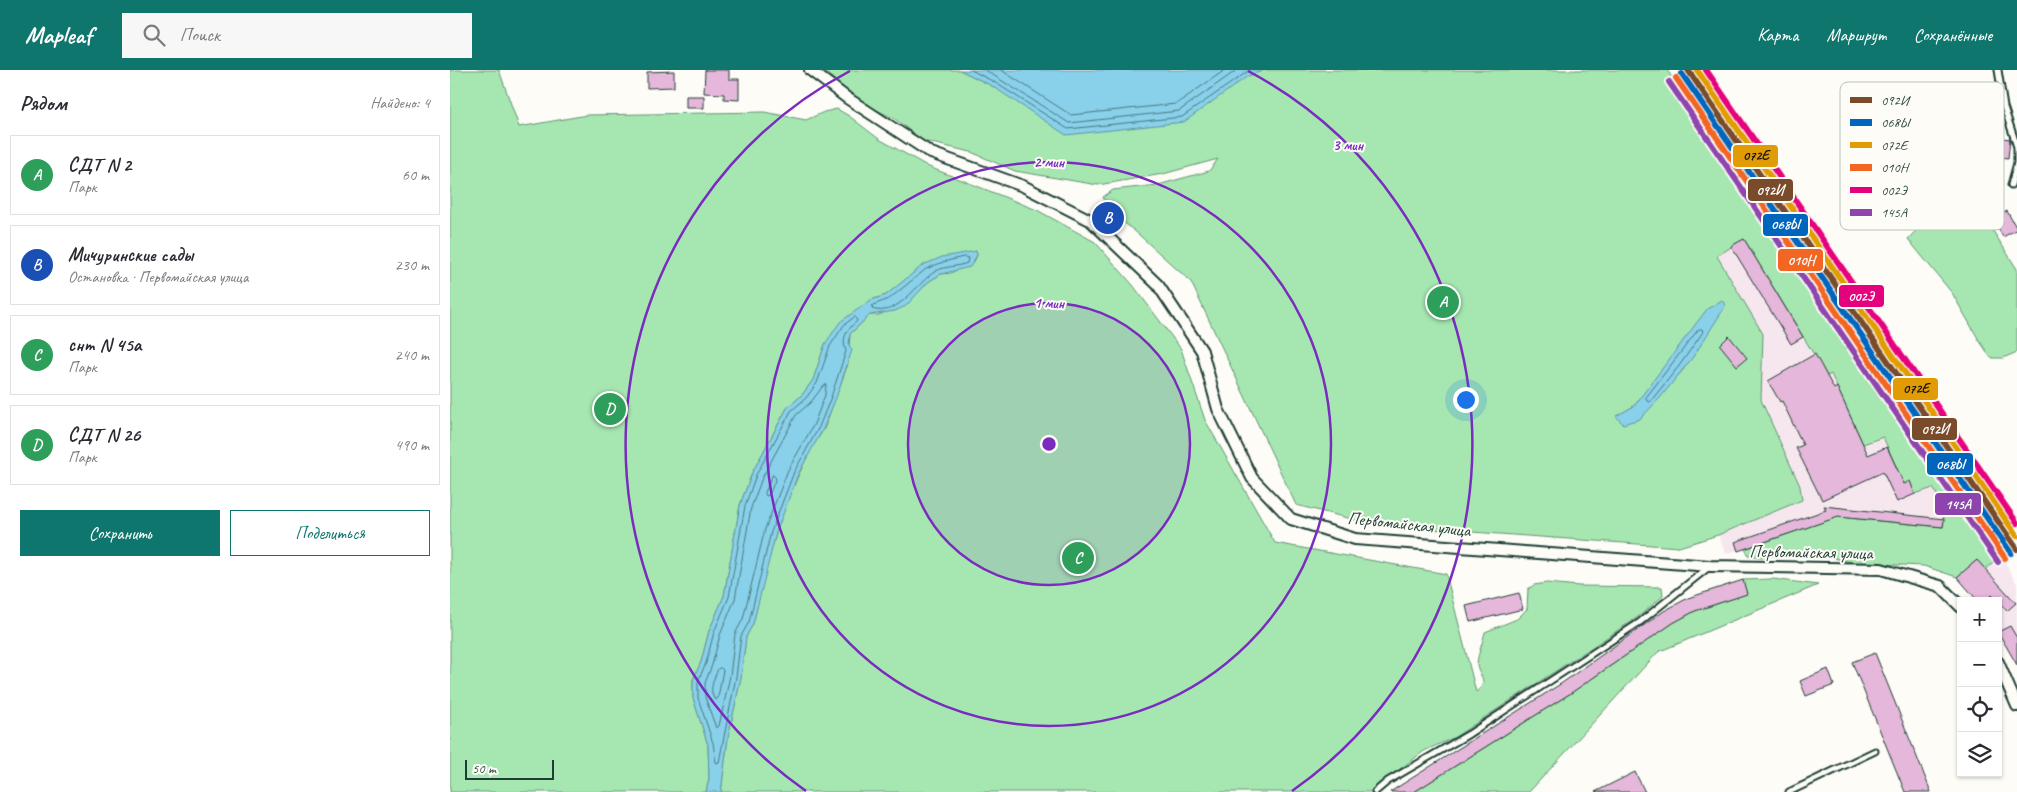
<!DOCTYPE html>
<html lang="ru">
<meta charset="utf-8">
<style>
body{margin:0;font-family:Caveat,sans-serif;background:#f7f7f7;color:#2b2b33}
.controls{position:absolute;right:15px;bottom:15px;display:grid;overflow:hidden;border-radius:0px;box-shadow:0 1px 4px #0004}
.controls button{width:45px;height:45px;display:grid;place-items:center;padding:0;border:0;border-bottom:1px solid #e1e1e2;background:#fff;color:#2b2b33;font:25px sans-serif}
.scale{position:absolute;left:15px;bottom:12px;width:89px;box-sizing:border-box;padding-left:5px;border:2px solid #1f3d34;border-top:0;font-size:14px;line-height:18px;white-space:nowrap;color:#1f3d34;-webkit-text-stroke:4px #fdfcf7;paint-order:stroke}
.you{position:absolute;left:1015px;top:329px;width:18px;height:18px;margin:-12px;border:4px solid #fff;border-radius:50%;background:#1a73e8;box-shadow:0 0 0 8px #1a73e833}
.badge{display:grid;place-items:center;width:32px;height:32px;border-radius:50%;background:#0f766e;color:#fff;font-size:16px;font-weight:700}
.pin{position:absolute;translate:-50% -50%;border:2px solid #fff;box-shadow:0 1px 5px #0006}
.list{margin:0;padding:0;list-style:none}
h2{display:flex;justify-content:space-between;align-items:center;height:65px;margin:0;padding:0 20px;font-size:21px}
h2 small{font-size:16px;font-weight:400;color:#7c7c81}
.list li{display:grid;grid-template-columns:32px 1fr auto;gap:15px;align-items:center;box-sizing:border-box;height:80px;margin:0 10px 10px;padding:0 10px;border:1px solid #e1e1e2;border-radius:0px}
.list b{display:block;font-size:19px;white-space:nowrap}
.list p{margin:0;font-size:16px;white-space:nowrap;color:#7c7c81}
.list em{font-size:16px;font-style:normal;color:#7c7c81}
.actions{display:flex;gap:10px;padding:15px 20px}
.actions a{flex:1;padding:11px 0;border:1px solid #0f766e;border-radius:0px;text-align:center;font-size:18px;color:#0f766e}
.actions .main{background:#0f766e;color:#fff}
.icon{flex:none;width:28px;height:28px;fill:none;stroke:currentColor;stroke-width:2;stroke-linecap:round;stroke-linejoin:round}
.map{position:relative;flex:none;width:1567px;height:722px;overflow:hidden}
header{display:flex;align-items:center;gap:30px;box-sizing:border-box;height:70px;padding:0 25px;background:#0f766e;color:#fff}
header strong{font-size:24px}
nav{display:flex;gap:28px;margin-inline-start:auto;font-size:18px}
.search{width:350px;height:45px;background:#f7f7f7;display:flex;align-items:center;gap:12px;box-sizing:border-box;padding:0 18px;border-radius:0px;color:#7c7c81;font-size:19px}
main{display:flex}
aside{flex:1;background:#fff}
.map>svg:first-child{display:block}
.built{fill:#f6e7ee}
.green{fill:#a6e7b1;stroke:#629272;fill-rule:evenodd}
.water{fill:#89d0ea;stroke:#5f95a1}
.lines{fill:none;stroke-linecap:round;stroke-linejoin:round}
.shore{stroke:#49787d;stroke-width:1}
.building{fill:#e5b7da;stroke:#1f3d34}
.service-casing{stroke:#1f3d34;stroke-width:9}
.minor-casing{stroke:#1f3d34;stroke-width:14}
.service{stroke:#fdfcf7;stroke-width:5}
.minor{stroke:#fdfcf7;stroke-width:10}
.rail-1-casing{stroke:#fdfcf7;stroke-width:10}
.rail-2-casing{stroke:#fdfcf7;stroke-width:10}
.rail-3-casing{stroke:#fdfcf7;stroke-width:10}
.rail-4-casing{stroke:#fdfcf7;stroke-width:10}
.rail-5-casing{stroke:#fdfcf7;stroke-width:10}
.rail-6-casing{stroke:#fdfcf7;stroke-width:10}
.rail-1{stroke:#7a4b2a;stroke-width:6}
.rail-2{stroke:#0065bd;stroke-width:6}
.rail-3{stroke:#e19c05;stroke-width:6}
.rail-4{stroke:#f26522;stroke-width:6}
.rail-5{stroke:#e5007d;stroke-width:6}
.rail-6{stroke:#8e44ad;stroke-width:6}
.ring{fill:none;stroke:#7b2cbf;stroke-width:2.5}
.labels{text-anchor:middle;stroke-width:4;stroke-linejoin:round;paint-order:stroke}
.street-label{font-size:18px;fill:#1f3d34;stroke:#fdfcf7}
.key{fill:#fdfcf7;stroke:#bac3bc;stroke-width:1}
.key-label{font-size:14px;fill:#1f3d34}
.centre{fill:#7b2cbf;stroke:#fdfcf7;stroke-width:2.5}
.ring-label{font-size:15px;text-anchor:middle;font-weight:bold;fill:#7b2cbf;stroke:#fdfcf7;stroke-width:4;stroke-linejoin:round;paint-order:stroke}
.line-badge{stroke:#fdfcf7;stroke-width:2}
.badge-label{font-size:14px;text-anchor:middle;font-weight:bold;fill:#fff}
.pale-badge-label{font-size:14px;text-anchor:middle;font-weight:bold;fill:#111}
</style>
<header>
<strong>Mapleaf</strong>
<div class="search"><svg class="icon" aria-label="search" viewBox="0 0 24 24"><circle cx="10" cy="10" r="6"/><path d="M15 15l6 6"/></svg>Поиск</div>
<nav><a>Карта</a><a>Маршрут</a><a>Сохранённые</a></nav>
</header>
<main>
<aside>
<h2>Рядом<small>Найдено: 4</small></h2>
<ul class="list">
<li><span class="badge" style="background:#2e9e5b">A</span><div><b>СДТ N 2</b><p>Парк</p></div><em>60 m</em></li>
<li><span class="badge" style="background:#1a4fb4">B</span><div><b>Мичуринские сады</b><p>Остановка · Первомайская улица</p></div><em>230 m</em></li>
<li><span class="badge" style="background:#2e9e5b">C</span><div><b>снт N 45а</b><p>Парк</p></div><em>240 m</em></li>
<li><span class="badge" style="background:#2e9e5b">D</span><div><b>СДТ N 26</b><p>Парк</p></div><em>490 m</em></li>
</ul>
<div class="actions"><a class="main">Сохранить</a><a>Поделиться</a></div>
</aside>
<div class="map">
<svg width="1567" height="722" viewBox="0 0 1567 722">
<rect width="100%" height="100%" fill="#fdfcf7"/>
<filter id="ink" filterUnits="userSpaceOnUse"><feTurbulence type="fractalNoise" baseFrequency=".02" numOctaves="2"/><feDisplacementMap in="SourceGraphic" scale="10" xChannelSelector="R" yChannelSelector="G"/><feConvolveMatrix kernelMatrix="1 2 1 2 8 2 1 2 1" color-interpolation-filters="sRGB"/></filter>
<g filter="url(#ink)">
<!-- built -->
<path class="built" d="M1294 169 1378 306 1380 303 1414 374 1433 366 1460 411 1483 418 1492 434 1493 457 1387 447 1276 484 1268 465 1352 430 1350 416 1311 330 1310 307 1267 186Z
M1552 487 1567 514V595L1548 562V531H1528L1507 507 1527 490 1535 498Z"/>
<!-- green -->
<path class="green" d="M0 0H49L69 57 137 45 314 42 356 50 374 42 387 39 399 46 429 69 479 97 587 140 645 172 682 214 731 279 755 350 825 473 996 504 1026 622C1041 610 1027 606 1027 593 1028 583 1033 572 1035 562L1067 549 1077 539 1078 519 1084 515 1097 513 1129 516 1212 517 1213 526 1188 547 1005 667 974 681 920 722H271L278 667 291 608 296 567 303 554 314 505 333 440 359 382 374 359 398 294 400 264 420 245H429L463 228 478 212 491 204 501 203 525 190 527 185 526 181 455 210 436 225 421 230 375 274 363 310 352 325 337 338 302 403 290 435 274 526 259 561 251 592 243 610V628L258 675 259 708 256 722H0Z
M373 0H510L542 16 798 6 814 0H1217L1552 487 1535 499 1527 490 1507 507 1474 496 1405 493 1358 482 1311 487 1298 485 1295 479 1387 447 1493 457C1496 442 1491 431 1483 418L1465 424 1460 412 1454 414 1433 367 1413 374 1381 304 1377 306 1294 169 1267 186 1313 264 1311 330 1350 416 1352 430 1268 465 1229 477 925 455 846 435 741 212 687 163 660 141 653 127 663 120 708 115 759 101 768 89 713 104 648 115 565 101 521 82 473 71 445 49 408 31ZM1275 235 1233 300 1223 311 1173 353 1167 346 1184 336 1231 276Z
M1533 145 1567 199V282L1553 288H1541L1529 270 1502 223 1458 169 1476 150Z
M1323 509 1368 515 1208 582 1079 722H964L1121 623 1223 553 1245 541 1296 524 1293 510Z"/>
<!-- water -->
<path class="water" d="M510 0H814L798 6 734 52 616 65 542 16Z
M526 181 527 185 520 197 491 204 478 212 456 236 445 241 420 245 400 264 399 275 402 280 386 328 373 359 348 404 326 463 303 554 296 567 291 608 278 667 271 722H256L259 708 258 675 243 628V610L251 592 259 561 274 526 290 435 302 403 337 338 352 325 363 310 375 274 390 252 421 230 436 225 473 195 492 187Z
M1272 230 1275 235 1273 240 1243 287 1210 328 1190 349 1173 354 1166 346 1184 336 1257 239Z"/>
<g class="lines">
<!-- shore -->
<path class="shore" d="M521 0 544 12 618 59 732 47 800 0
M535 0 619 53 729 41 787 0
M551 0 621 45 726 34 775 0
M514 187 518 188 517 193C507 197 495 196 486 201 467 212 448 248 422 239L423 235 439 229 476 199 493 192Z
M405 247 407 251C397 260 391 267 396 281L381 327 369 357 344 402 321 462 299 552 291 566 286 607 269 692 266 693 263 673 248 628V611L256 593 264 562 279 527 295 436 306 405 341 341 356 328 367 313 380 276 394 255Z
M1249 259H1252L1253 262 1229 296 1200 332 1197 331 1196 328Z
M376 315 375 325 364 354 338 400 315 459 293 549 285 564 280 606 269 656 266 658 255 627V613L262 595 270 565 285 529 301 438 312 408 346 345 361 332 373 316Z
M323 405 326 408 319 425 316 426 315 423Z
M271 598 273 600 268 628 265 630C258 620 264 609 268 599Z"/>
</g>
<!-- building -->
<path class="building" d="M255 0H279V9H289V30L274 29V24L254 23Z
M224 1V17L197 18V2Z
M236 26H254V38H236Z
M1546 67 1560 69 1558 88 1544 86Z
M1557 141 1567 159 1553 167 1543 149Z
M1294 169 1353 267 1341 274 1281 176Z
M1279 266 1297 288 1287 296 1270 275Z
M1365 284 1384 319 1387 317 1418 385 1437 377 1454 414 1460 411 1465 424 1447 432 1433 402 1372 430 1346 378 1353 375 1332 331 1330 332 1318 311Z
M1374 436 1494 449 1493 457 1388 447 1288 481 1285 472 1376 440Z
M1527 490 1566 533 1557 541 1542 525 1536 531H1528L1507 507Z
M1293 510 1297 524 1245 541 1223 553 1121 623 964 722H940L1112 613 1214 541 1238 528Z
M1069 523 1073 539 1020 552 1016 536Z
M1560 556 1567 568V595L1548 562Z
M1425 583 1481 722H1455L1402 592Z
M1378 599 1384 615 1356 626 1350 611Z
M1185 702 1195 722H1145Z"/>
<g class="lines">
<defs>
<path id="service" d="M1548 0 1554 37 1567 77V93L1561 115
M925 722 938 711 1019 664 1190 552 1259 497
M1339 722 1425 681"/>
<path id="minor" d="M360 0 397 28 481 83 573 116 640 150 708 215 752 281 768 339 802 408 841 449 905 469 1260 496 1431 499 1490 516 1511 537
M1548 592 1567 636"/>
</defs>
<!-- service casing -->
<use href="#service" class="service-casing"/>
<!-- minor casing -->
<use href="#minor" class="minor-casing"/>
<!-- service -->
<use href="#service" class="service"/>
<!-- minor -->
<use href="#minor" class="minor"/>
<defs>
<path id="rail-1" d="M1238 0 1567 479"/>
<path id="rail-2" d="M1232 4 1561 483"/>
<path id="rail-3" d="M1247 0 1567 466"/>
<path id="rail-4" d="M1226 8 1555 488"/>
<path id="rail-5" d="M1256 0 1567 453"/>
<path id="rail-6" d="M1219 12 1548 492"/>
</defs>
<!-- rail-1 casing -->
<use href="#rail-1" class="rail-1-casing"/>
<!-- rail-2 casing -->
<use href="#rail-2" class="rail-2-casing"/>
<!-- rail-3 casing -->
<use href="#rail-3" class="rail-3-casing"/>
<!-- rail-4 casing -->
<use href="#rail-4" class="rail-4-casing"/>
<!-- rail-5 casing -->
<use href="#rail-5" class="rail-5-casing"/>
<!-- rail-6 casing -->
<use href="#rail-6" class="rail-6-casing"/>
<!-- rail-1 -->
<use href="#rail-1" class="rail-1"/>
<!-- rail-2 -->
<use href="#rail-2" class="rail-2"/>
<!-- rail-3 -->
<use href="#rail-3" class="rail-3"/>
<!-- rail-4 -->
<use href="#rail-4" class="rail-4"/>
<!-- rail-5 -->
<use href="#rail-5" class="rail-5"/>
<!-- rail-6 -->
<use href="#rail-6" class="rail-6"/>
</g>
</g>
<!-- distance rings -->
<circle cx="599" cy="374" r="141" fill="#7b2cbf" fill-opacity=".12"/>
<g class="ring">
<circle cx="599" cy="374" r="141"/>
<circle cx="599" cy="374" r="282"/>
<path d="M356 721A423 423 0 0 1 400 1M798 1A423 423 0 0 1 842 721"/>
</g>
<g class="labels">
<!-- street labels -->
<g class="street-label">
<text transform="translate(959 454) rotate(6)" y="6">Первомайская улица</text>
<text transform="translate(1361 482) rotate(1)" y="6">Первомайская улица</text>
</g>
</g>
<!-- legend -->
<rect x="1390" y="12" width="164" height="148" rx="8" class="key"/>
<rect x="1400" y="27" width="22" height="6" fill="#7a4b2a"/>
<rect x="1400" y="49" width="22" height="7" fill="#0065bd"/>
<rect x="1400" y="72" width="22" height="6" fill="#e19c05"/>
<rect x="1400" y="94" width="22" height="7" fill="#f26522"/>
<rect x="1400" y="117" width="22" height="6" fill="#e5007d"/>
<rect x="1400" y="139" width="22" height="7" fill="#8e44ad"/>
<g class="key-label">
<text x="1431" y="35">092И</text>
<text x="1431" y="57">068Ы</text>
<text x="1431" y="80">072Е</text>
<text x="1431" y="102">010Н</text>
<text x="1431" y="125">002Э</text>
<text x="1431" y="147">145А</text>
</g>
<circle cx="599" cy="374" r="8" class="centre"/>
<g class="ring-label">
<text x="898" y="80">3 мин</text>
<text x="599" y="97">2 мин</text>
<text x="599" y="238">1 мин</text>
</g>
<g class="line-badge">
<rect x="1282" y="74" width="47" height="24" rx="5" fill="#e19c05"/>
<rect x="1297" y="108" width="47" height="24" rx="5" fill="#7a4b2a"/>
<rect x="1312" y="143" width="47" height="24" rx="5" fill="#0065bd"/>
<rect x="1327" y="178" width="47" height="24" rx="5" fill="#f26522"/>
<rect x="1388" y="214" width="47" height="24" rx="5" fill="#e5007d"/>
<rect x="1442" y="307" width="47" height="24" rx="5" fill="#e19c05"/>
<rect x="1461" y="347" width="47" height="24" rx="5" fill="#7a4b2a"/>
<rect x="1476" y="382" width="48" height="24" rx="5" fill="#0065bd"/>
<rect x="1484" y="422" width="48" height="24" rx="5" fill="#8e44ad"/>
</g>
<g class="badge-label">
<text x="1320" y="125">092И</text>
<text x="1335" y="159">068Ы</text>
<text x="1351" y="195">010Н</text>
<text x="1411" y="231">002Э</text>
<text x="1485" y="364">092И</text>
<text x="1500" y="399">068Ы</text>
<text x="1508" y="439">145А</text>
</g>
<g class="pale-badge-label">
<text x="1306" y="90">072Е</text>
<text x="1466" y="323">072Е</text>
</g>
</svg>
<div class="controls">
<button>+</button>
<button>−</button>
<button><svg class="icon" aria-label="locate" viewBox="0 0 24 24"><circle cx="12" cy="12" r="6"/><path d="M12 2v4M12 18v4M2 12h4M18 12h4"/></svg></button>
<button><svg class="icon" aria-label="layers" viewBox="0 0 24 24"><path d="M12 4l9 5-9 5-9-5zM3 14l9 5 9-5"/></svg></button>
</div>
<div class="scale">50 m</div>
<div class="you"></div>
<div class="pin badge" style="left:993px;top:232px;background:#2e9e5b">A</div>
<div class="pin badge" style="left:658px;top:148px;background:#1a4fb4">B</div>
<div class="pin badge" style="left:628px;top:488px;background:#2e9e5b">C</div>
<div class="pin badge" style="left:160px;top:339px;background:#2e9e5b">D</div>
</div>
</main>
